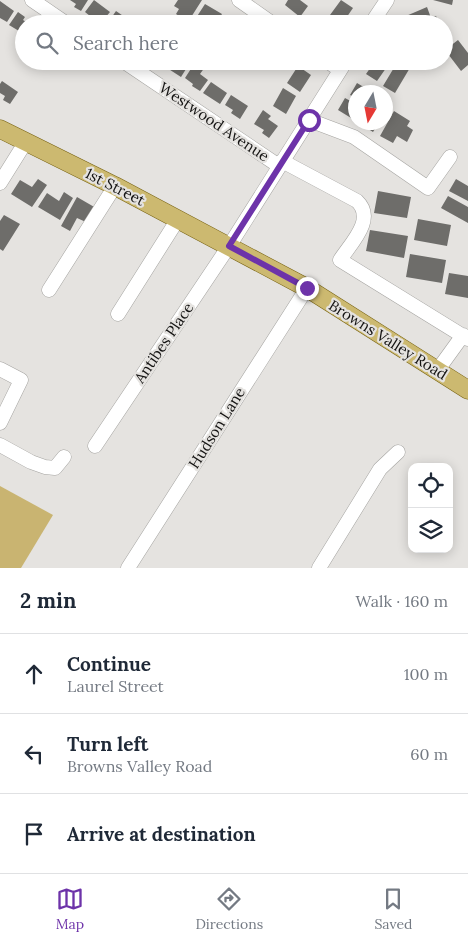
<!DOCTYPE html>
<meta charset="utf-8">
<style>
body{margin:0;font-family:Lora,serif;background:#f6f6f7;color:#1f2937}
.controls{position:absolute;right:15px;bottom:15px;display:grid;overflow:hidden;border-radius:10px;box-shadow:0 2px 12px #0003}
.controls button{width:45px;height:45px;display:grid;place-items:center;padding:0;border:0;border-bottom:1px solid #e0e1e3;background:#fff;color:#1f2937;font:25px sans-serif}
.compass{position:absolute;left:348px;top:85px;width:45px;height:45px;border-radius:50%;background:#fff;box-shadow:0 2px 12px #0003;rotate:190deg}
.stop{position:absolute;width:15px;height:15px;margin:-11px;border:4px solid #6d33a9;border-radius:50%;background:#fff}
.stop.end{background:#6d33a9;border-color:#fff;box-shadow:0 1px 5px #0008}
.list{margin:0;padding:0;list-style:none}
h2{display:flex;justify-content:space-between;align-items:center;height:65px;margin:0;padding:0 20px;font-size:21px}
h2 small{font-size:16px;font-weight:400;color:#747a83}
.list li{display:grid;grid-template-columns:32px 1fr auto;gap:15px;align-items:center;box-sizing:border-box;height:80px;padding:0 20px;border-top:1px solid #e0e1e3}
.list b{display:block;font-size:19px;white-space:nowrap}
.list p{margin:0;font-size:16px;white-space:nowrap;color:#747a83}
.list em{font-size:16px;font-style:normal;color:#747a83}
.icon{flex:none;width:28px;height:28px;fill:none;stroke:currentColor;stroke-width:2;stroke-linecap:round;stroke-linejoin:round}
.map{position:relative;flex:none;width:468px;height:568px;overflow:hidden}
.search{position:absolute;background:#fff;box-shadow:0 2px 12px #0003;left:15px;right:15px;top:15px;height:55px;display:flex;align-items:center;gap:12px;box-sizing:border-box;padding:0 18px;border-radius:28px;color:#747a83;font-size:19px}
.sheet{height:305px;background:#fff}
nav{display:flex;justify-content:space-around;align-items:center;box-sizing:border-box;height:70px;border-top:1px solid #e0e1e3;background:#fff;font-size:14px;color:#747a83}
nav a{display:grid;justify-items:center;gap:2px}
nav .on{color:#6d33a9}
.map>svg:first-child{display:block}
.green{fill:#c9b471}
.building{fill:#6e6d6a}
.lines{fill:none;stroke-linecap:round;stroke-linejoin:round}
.minor-casing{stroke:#a5a4a1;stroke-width:15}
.major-casing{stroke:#766111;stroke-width:19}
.minor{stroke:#fff;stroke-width:14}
.major{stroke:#ccb970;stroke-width:18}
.route{stroke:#6d33a9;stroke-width:6}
.labels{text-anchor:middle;stroke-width:4.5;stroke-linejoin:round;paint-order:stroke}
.street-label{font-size:15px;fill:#141312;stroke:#e5e3e0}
</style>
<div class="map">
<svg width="468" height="568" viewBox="0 0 468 568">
<rect width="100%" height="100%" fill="#e5e3e0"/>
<!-- green -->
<path class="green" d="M0 486 53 515 21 568H0Z"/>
<!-- building -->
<path class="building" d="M70 0H88L81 11 74 7 76 4Z
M94 0 110 12 100 24 85 12Z
M178 0H202L188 22 176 14 179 9 174 6Z
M288 0H300L308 6 300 17 285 5Z
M341 0 353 8 342 24 330 15Z
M433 0H453L452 5Z
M0 1 14 11 7 22 0 18Z
M205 4 222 14 216 24H198L194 21Z
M427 7 431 18 436 16 440 24H409L406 16Z
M116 11 132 22 131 24H107Z
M18 12 25 17 23 20 29 24H24V34L9 25Z
M225 17 235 24H220Z
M323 18 331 24H318Z
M458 40 468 53V65L461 71 445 50Z
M167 61H191L181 77 164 66Z
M196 61 205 67 200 74 208 80 200 91 192 86 193 84 185 78Z
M375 61H391L377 81 366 74Z
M398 61H414L395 93 383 86Z
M298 66 311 75 300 92 287 83Z
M2 81 18 92 10 104 3 100 5 96 0 93V84Z
M211 82 227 93 220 104 203 93Z
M357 83 372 92H356V98L350 95Z
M283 88 296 96 286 114 273 106Z
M231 95 248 106 240 119 231 113 233 110 225 105Z
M345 98 356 104V121L338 110Z
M386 101 392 105 386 115Z
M263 110 271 116 268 119 278 126 269 138 262 133 264 130 254 124Z
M394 111 410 121 407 126 413 130 407 142 397 136 393 143 380 136Z
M358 122H379L373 132Z
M38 179 47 185 32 207 11 194 20 180 32 187Z
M456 179 468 186V201L449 191Z
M378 191 411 197 407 218 374 213Z
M64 192 73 198 60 220 38 207 47 193 59 201Z
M448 196 468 207V223L441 208Z
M77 197 96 208 88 223 77 218 70 231 61 226Z
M4 215 20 224 3 251 0 249V221Z
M418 219 451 225 447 246 414 240Z
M370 230 408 236 404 258 366 251Z
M410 254 446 260 442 283 406 277Z
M449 273 468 276V298L445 294Z"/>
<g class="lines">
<defs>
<path id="minor" d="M32 0 67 24
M239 0 273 24
M371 24 387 0
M123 61 279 166
M327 61 340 70
M309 120 354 137 428 188 450 157
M282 161 357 201C376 219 351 243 340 260L468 339
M0 183 25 143
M49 290 115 186
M118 314 178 219
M0 369 21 380 0 423
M437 371 463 335
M0 445 31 462 45 467 55 468 64 457
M95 446 233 240 346 61
M128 568 307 288
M319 568 380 469 398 452"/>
<path id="major" d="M0 129 115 186 307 288 468 390"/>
</defs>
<!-- minor casing -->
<use href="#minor" class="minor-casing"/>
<!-- major casing -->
<use href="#major" class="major-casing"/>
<!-- minor -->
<use href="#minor" class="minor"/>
<!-- major -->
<use href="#major" class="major"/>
</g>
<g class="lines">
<!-- route -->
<path class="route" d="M307 288 229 246 309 120"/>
</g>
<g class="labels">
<!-- street labels -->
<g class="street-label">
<text transform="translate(214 122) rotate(34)" y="5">Westwood Avenue</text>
<text transform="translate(115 187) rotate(27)" y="5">1st Street</text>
<text transform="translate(388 340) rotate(32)" y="5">Browns Valley Road</text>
<text transform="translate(164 343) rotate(-56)" y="5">Antibes Place</text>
<text transform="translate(217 428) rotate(-58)" y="5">Hudson Lane</text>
</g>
</g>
</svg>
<div class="controls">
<button><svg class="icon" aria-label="locate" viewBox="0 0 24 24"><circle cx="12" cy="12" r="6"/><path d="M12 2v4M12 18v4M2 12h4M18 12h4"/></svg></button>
<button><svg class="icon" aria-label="layers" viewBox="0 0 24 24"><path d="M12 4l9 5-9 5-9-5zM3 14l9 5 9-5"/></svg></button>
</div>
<svg class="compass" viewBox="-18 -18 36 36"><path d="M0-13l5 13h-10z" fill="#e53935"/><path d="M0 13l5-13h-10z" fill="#747a83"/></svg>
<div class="stop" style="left:309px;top:120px"></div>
<div class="stop end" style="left:307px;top:288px"></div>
<div class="search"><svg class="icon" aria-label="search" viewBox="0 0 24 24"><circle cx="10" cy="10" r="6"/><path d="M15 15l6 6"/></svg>Search here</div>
</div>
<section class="sheet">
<h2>2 min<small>Walk · 160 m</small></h2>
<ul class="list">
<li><svg class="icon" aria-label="ahead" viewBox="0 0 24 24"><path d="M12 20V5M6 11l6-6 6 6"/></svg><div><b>Continue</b><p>Laurel Street</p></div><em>100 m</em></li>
<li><svg class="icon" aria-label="left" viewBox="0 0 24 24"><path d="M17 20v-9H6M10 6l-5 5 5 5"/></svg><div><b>Turn left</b><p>Browns Valley Road</p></div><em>60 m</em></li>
<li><svg class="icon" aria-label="arrive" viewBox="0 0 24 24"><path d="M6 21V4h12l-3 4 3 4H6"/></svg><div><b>Arrive at destination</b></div></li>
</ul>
</section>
<nav>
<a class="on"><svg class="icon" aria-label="map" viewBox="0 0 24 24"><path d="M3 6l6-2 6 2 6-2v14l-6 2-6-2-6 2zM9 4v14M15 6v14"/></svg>Map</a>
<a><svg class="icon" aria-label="directions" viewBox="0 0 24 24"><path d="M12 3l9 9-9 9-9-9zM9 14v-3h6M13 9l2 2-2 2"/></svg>Directions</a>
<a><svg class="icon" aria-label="saved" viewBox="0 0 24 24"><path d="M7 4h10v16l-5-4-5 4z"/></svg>Saved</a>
</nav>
